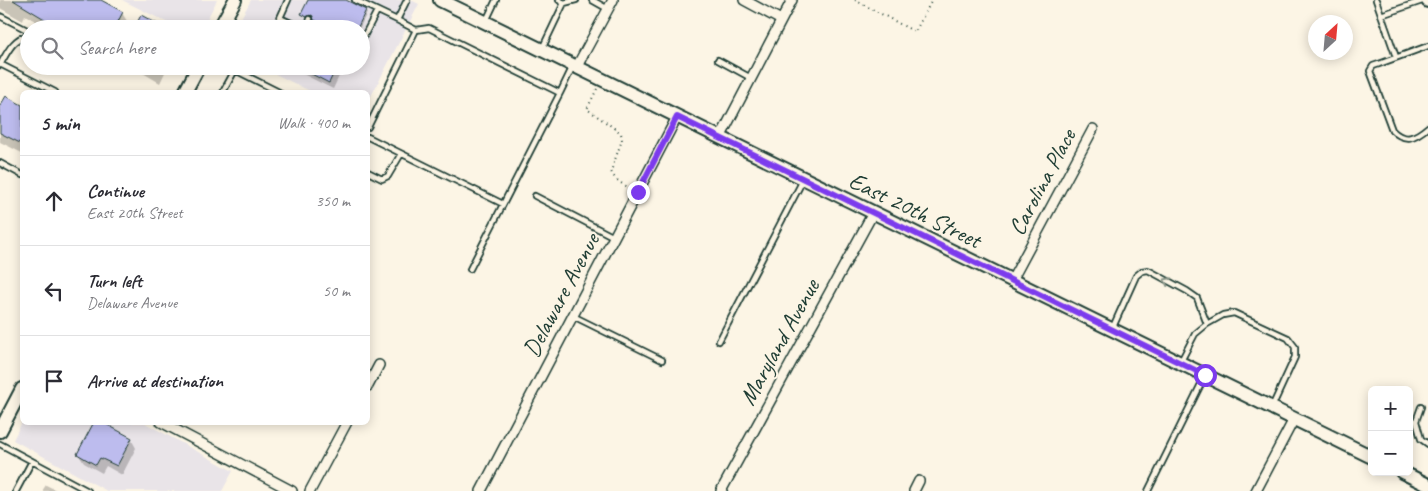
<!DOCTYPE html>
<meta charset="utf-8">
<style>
body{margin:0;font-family:Caveat,sans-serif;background:#f7f7f7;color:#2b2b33}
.controls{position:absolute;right:15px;bottom:15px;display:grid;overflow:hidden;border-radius:8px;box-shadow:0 2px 12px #0003}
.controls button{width:45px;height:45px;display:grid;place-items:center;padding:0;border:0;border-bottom:1px solid #e1e1e2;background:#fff;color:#2b2b33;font:25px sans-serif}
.compass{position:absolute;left:1308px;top:15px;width:45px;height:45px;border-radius:50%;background:#fff;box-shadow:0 2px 12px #0003;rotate:26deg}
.stop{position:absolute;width:15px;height:15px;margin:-11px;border:4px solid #7c3aed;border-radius:50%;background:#fff}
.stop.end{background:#7c3aed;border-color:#fff;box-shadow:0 1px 5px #0008}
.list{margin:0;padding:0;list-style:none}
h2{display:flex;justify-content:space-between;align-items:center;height:65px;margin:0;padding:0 20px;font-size:21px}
h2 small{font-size:16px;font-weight:400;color:#7c7c81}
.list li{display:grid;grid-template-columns:32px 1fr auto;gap:15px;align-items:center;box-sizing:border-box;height:90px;padding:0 20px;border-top:1px solid #e1e1e2}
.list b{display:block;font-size:19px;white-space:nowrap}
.list p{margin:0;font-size:16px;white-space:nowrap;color:#7c7c81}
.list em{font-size:16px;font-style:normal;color:#7c7c81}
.icon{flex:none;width:28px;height:28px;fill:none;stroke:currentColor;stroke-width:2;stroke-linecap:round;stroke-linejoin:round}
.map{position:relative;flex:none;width:1428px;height:491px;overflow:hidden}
.search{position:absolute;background:#fff;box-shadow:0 2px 12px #0003;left:20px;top:20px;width:350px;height:55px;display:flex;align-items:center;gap:12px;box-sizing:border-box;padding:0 18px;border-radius:28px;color:#7c7c81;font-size:19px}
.panel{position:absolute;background:#fff;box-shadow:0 2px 12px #0003;left:20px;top:90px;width:350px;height:335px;border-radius:8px}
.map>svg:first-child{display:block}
.built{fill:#e9e4e8}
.shadow{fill:#0003}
.building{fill:#bdbcee;stroke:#1f3d34}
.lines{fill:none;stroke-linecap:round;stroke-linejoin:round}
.lane-casing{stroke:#1f3d34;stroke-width:8}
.street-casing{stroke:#1f3d34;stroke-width:12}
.secondary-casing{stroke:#1f3d34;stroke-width:16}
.path{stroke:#1f3d34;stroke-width:2;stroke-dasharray:1 4;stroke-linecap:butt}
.lane{stroke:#fcf5e5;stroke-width:4.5}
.street{stroke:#fcf5e5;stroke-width:9}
.secondary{stroke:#fcf5e5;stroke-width:12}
.oneway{stroke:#8e998c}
.route{stroke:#7c3aed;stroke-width:6}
.labels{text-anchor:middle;stroke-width:4;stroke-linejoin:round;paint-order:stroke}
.street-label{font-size:24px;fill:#1f3d34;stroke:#fcf5e5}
</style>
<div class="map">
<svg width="1428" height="491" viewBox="0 0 1428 491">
<rect width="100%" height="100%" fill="#fcf5e5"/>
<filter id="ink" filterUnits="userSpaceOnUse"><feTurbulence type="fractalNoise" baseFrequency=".02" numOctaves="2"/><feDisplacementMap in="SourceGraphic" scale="10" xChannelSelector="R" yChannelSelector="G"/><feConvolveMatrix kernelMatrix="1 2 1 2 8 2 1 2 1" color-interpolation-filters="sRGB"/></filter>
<g filter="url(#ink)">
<!-- built -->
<path class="built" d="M122 0H217L202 29H180Z
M251 0H411L419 4 368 102V92H312L259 66H361V29H235Z
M22 422 145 423 233 471 222 491H107L13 440Z"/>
<!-- shadow -->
<path class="shadow" d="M0 0H98L122 13 130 26 129 29H49L25 15 23 21 0 8Z
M309 0H343L367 13 359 29H332L330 25 325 26 316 22 314 17 308 18 304 16 303 14Z
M131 66H168L160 83Z
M287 66H340L342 70 333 89Z
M7 98 22 106V153L0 142V109Z
M131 439 136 448 122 475 106 466 102 473 84 463 78 454Z
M46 485 58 491H42Z"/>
<!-- building -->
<path class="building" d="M13 0H101L123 12 114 29H61Z
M308 0H346L366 10 357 29H332L328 24H323L314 20 312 15 307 17 301 14Z
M141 15 167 29H134Z
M296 66H337L329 83Z
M6 96 22 105V144L0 133V106Z
M94 422H102L132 438 117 466 100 458 96 465 77 454Z"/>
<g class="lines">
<defs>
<path id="lane" d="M355 0 397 20 407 0
M559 0 564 3 576 0
M592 0 608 9
M1376 0 1396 57
M1381 15 1425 0
M0 16 29 31
M227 18 247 29
M280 18 304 29
M397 20 416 30 429 28 560 93 573 66
M486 21 496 0
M275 29 288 0
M306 29 310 19
M325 29 326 27
M361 42 377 11
M1428 46 1379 64 1373 66 1370 71 1392 130C1405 143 1415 138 1428 127
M542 49 564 3
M718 60 751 78
M0 64 55 92
M0 65C7 53 13 38 29 35
M227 66 279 92
M223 92 235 70
M368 127 416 30
M368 137 503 204
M0 163 22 175
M368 172 382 179 388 176 401 154
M535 196 614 237
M470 269 560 93
M573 316 662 360
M1113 327 1136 276 1142 271 1148 270 1187 291 1197 298 1207 324
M719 341 803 180
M1181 361 1195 334 1207 324 1223 315 1234 313 1288 338 1295 347V357L1272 407
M1421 407 1416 421 1421 439 1428 444
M0 444 88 491
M16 491 32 461
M1148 491 1205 376"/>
<path id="street" d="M744 0 781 20
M576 68 613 0
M720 138 792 0
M1012 280 1093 129
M368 386 379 365
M161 422 292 491
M310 491 347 422
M481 491 677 117
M721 491 873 213
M914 491 919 481
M1256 491 1294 419"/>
<path id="secondary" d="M440 0 1372 457
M1428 0V1
M219 29 235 0
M185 92 199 66
M0 431 22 389
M1402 472 1428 485"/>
</defs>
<!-- lane casing -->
<use href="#lane" class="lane-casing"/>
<!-- street casing -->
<use href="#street" class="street-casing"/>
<!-- secondary casing -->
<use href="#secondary" class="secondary-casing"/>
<!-- path -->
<path class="path" d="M855 0 915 32 932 0
M597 89 587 109 621 133 622 140 611 171C614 179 620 183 628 187"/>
<!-- lane -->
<use href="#lane" class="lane"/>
<!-- street -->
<use href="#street" class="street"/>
<!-- secondary -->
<use href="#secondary" class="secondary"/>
</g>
<!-- one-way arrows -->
<defs><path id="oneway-chevron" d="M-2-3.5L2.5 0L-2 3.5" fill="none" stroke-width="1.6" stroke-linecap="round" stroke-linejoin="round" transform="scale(1.25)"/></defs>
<use class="oneway" href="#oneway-chevron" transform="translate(1167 281) rotate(-153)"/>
</g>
<g class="lines" filter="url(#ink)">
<!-- route -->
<path class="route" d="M638 192 677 117 1205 375"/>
</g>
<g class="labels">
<!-- street labels -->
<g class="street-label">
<text transform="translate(1042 182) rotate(-62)" y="8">Carolina Place</text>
<text transform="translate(915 210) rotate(26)" y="8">East 20th Street</text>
<text transform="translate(561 295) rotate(-62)" y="8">Delaware Avenue</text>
<text transform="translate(779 342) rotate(-61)" y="8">Maryland Avenue</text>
</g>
</g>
</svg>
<div class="controls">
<button>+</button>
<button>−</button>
</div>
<svg class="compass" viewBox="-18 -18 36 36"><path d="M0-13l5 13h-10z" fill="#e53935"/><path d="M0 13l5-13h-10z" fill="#7c7c81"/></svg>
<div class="stop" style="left:1205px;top:375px"></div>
<div class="stop end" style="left:638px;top:192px"></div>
<div class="search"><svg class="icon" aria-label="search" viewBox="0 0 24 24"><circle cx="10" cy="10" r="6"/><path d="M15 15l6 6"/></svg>Search here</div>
<section class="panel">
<h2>5 min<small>Walk · 400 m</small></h2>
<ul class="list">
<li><svg class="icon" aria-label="ahead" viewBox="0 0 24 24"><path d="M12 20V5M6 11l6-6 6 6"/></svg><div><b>Continue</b><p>East 20th Street</p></div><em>350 m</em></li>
<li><svg class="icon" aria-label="left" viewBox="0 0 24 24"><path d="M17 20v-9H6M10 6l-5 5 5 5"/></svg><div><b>Turn left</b><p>Delaware Avenue</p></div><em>50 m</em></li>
<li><svg class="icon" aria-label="arrive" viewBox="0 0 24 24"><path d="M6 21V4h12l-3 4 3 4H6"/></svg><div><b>Arrive at destination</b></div></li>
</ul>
</section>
</div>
